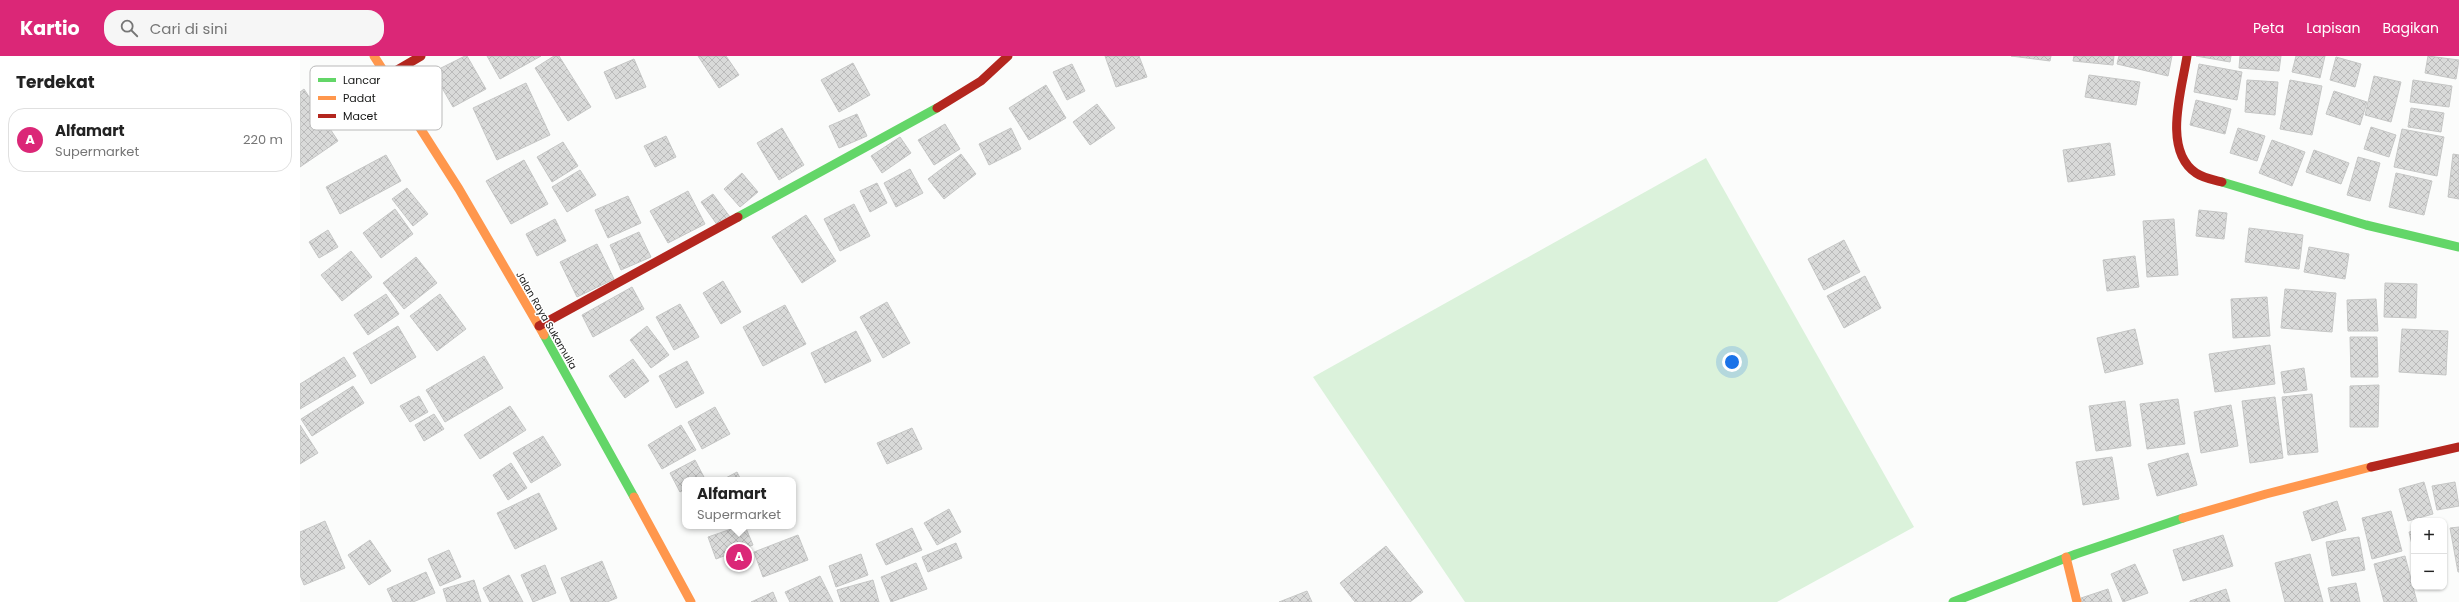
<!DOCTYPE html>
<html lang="id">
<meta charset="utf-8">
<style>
body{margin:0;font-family:Poppins,sans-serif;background:#f6f6f6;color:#222}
.controls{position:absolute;right:12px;bottom:12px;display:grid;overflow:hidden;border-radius:8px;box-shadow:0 1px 3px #0004}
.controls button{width:36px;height:36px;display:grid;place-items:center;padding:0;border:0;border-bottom:1px solid #e0e0e0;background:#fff;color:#222;font:20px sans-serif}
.you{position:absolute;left:1432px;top:306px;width:14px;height:14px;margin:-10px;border:3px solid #fff;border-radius:50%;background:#1a73e8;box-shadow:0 0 0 6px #1a73e833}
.badge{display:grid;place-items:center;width:26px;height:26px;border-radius:50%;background:#db2777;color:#fff;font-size:13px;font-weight:700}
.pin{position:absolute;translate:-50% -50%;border:2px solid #fff;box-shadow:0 1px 4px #0006}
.popup{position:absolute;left:382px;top:421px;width:114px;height:52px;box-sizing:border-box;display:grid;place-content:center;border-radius:8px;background:#fff;filter:drop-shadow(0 1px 3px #0005);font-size:13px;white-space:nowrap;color:#767676}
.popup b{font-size:15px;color:#222}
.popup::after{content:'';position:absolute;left:50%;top:100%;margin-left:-8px;border:8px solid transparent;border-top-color:#fff}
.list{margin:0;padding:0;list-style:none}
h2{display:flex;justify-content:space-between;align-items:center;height:52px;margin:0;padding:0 16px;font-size:17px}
h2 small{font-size:13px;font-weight:400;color:#767676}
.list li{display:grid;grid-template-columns:26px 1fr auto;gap:12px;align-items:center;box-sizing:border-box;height:64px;margin:0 8px 8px;padding:0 8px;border:1px solid #e0e0e0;border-radius:16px}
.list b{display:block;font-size:15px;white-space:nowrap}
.list p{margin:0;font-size:13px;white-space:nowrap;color:#767676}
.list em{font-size:13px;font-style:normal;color:#767676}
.icon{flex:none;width:22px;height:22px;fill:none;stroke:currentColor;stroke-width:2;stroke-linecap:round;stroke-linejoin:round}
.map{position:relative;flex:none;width:2159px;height:546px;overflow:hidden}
header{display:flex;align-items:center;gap:24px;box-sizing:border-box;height:56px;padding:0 20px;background:#db2777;color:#fff}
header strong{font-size:19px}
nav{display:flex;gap:22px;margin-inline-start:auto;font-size:14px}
.search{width:280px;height:36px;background:#f6f6f6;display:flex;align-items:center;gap:10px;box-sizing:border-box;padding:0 14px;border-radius:16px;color:#767676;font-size:15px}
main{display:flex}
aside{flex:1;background:#fff}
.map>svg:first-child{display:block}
.grass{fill:#dbf2db}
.building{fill:url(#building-cross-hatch);stroke:#c6c7c6}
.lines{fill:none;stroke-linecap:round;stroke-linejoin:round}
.fast{stroke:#63d668;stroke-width:9}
.slow{stroke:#ff974d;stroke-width:9}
.jam{stroke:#b3261e;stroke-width:9}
.labels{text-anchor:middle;stroke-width:3;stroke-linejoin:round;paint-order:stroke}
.street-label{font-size:10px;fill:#161716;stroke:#fff}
.key{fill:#fff;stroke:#b9b9b9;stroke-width:1}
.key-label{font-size:11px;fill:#161716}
</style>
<header>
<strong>Kartio</strong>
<div class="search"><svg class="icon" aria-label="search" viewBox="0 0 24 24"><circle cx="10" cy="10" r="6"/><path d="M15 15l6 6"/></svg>Cari di sini</div>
<nav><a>Peta</a><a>Lapisan</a><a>Bagikan</a></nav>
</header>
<main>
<aside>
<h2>Terdekat<small></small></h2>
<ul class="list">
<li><span class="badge">A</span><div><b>Alfamart</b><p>Supermarket</p></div><em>220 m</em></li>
</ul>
</aside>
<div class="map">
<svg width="2159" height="546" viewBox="0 0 2159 546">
<defs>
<pattern id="building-cross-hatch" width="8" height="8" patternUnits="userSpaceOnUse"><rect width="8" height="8" fill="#d9dad9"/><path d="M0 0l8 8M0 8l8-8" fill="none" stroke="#bababa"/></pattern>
</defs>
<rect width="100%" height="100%" fill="#fbfcfb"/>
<!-- grass -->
<path class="grass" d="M1406 102 1614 471 1477 546H1165L1013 321Z"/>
<!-- building -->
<path class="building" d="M165 0H167L186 33 153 51 133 16Z
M187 0H241L200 23Z
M254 0H259L291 51 268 65 235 12Z
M398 0H426L439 19 419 32Z
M805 0H839L847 21 816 31Z
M1711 0H1751L1750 5Z
M1774 0H1814L1813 9 1773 5Z
M1819 0H1872L1868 20 1817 8Z
M1896 0H1931L1930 6Z
M1940 0H1981L1979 15 1939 12Z
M1996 0H2025L2020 22 1992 16Z
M2128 0 2159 4 2156 23 2125 17Z
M2036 1 2061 8 2055 31 2030 24Z
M334 3 346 31 316 43 304 16Z
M553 7 570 39 539 56 521 24Z
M772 8 785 35 767 44 753 16Z
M1899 8 1942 16 1937 44 1894 36Z
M1789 19 1840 26 1836 49 1785 41Z
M2074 20 2101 26 2091 66 2065 59Z
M1947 24 1978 26 1975 59 1945 56Z
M1990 24 2022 30 2012 79 1980 73Z
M2113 24 2152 30 2149 51 2110 46Z
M226 27 250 79 197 104 173 52Z
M746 29 766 62 729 84 709 52Z
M4 33 38 85 0 111V36Z
M2034 35 2067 46 2060 69 2026 58Z
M1896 44 1931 53 1925 78 1890 69Z
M797 48 815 72 790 89 773 66Z
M2111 52 2144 57 2141 76 2108 71Z
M557 58 567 80 539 92 529 70Z
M645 68 660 93 634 109 618 84Z
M2071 71 2096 79 2089 101 2064 93Z
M482 72 504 109 479 124 457 87Z
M711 72 721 93 689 109 679 88Z
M1938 72 1965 80 1957 105 1930 97Z
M2102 73 2144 81 2137 120 2094 111Z
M366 80 376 101 355 111 344 90Z
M600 81 611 97 582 117 571 100Z
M1972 84 2005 96 1992 130 1959 117Z
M263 86 278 110 252 126 237 101Z
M1810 87 1815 119 1768 126 1763 94Z
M2014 94 2049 107 2041 128 2006 116Z
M661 98 676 118 644 143 628 123Z
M2153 98 2159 99V143L2148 141Z
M86 99 101 125 40 158 26 131Z
M2058 101 2080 107 2070 145 2047 139Z
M224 104 248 148 211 168 186 125Z
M610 113 623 137 596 151 584 127Z
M280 114 296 139 267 156 252 131Z
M442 117 458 136 440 151 424 133Z
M2096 117 2132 125 2124 159 2089 151Z
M577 127 587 147 570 156 560 135Z
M107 132 128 158 113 170 92 143Z
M388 135 405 168 368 187 350 155Z
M413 138 430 161 418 170 401 146Z
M328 140 341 167 308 182 295 154Z
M554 148 570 180 540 195 524 163Z
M95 153 113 178 81 202 63 177Z
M1899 154 1927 157 1924 183 1896 180Z
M506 159 536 205 502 227 472 181Z
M255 163 266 185 237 200 226 178Z
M1874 163 1878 219 1847 221 1843 165Z
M1949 172 2003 179 1999 213 1945 206Z
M28 174 38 191 19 202 9 186Z
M339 176 351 201 321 214 310 189Z
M1544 184 1560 216 1524 234 1508 203Z
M297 188 314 223 277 241 260 206Z
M2009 191 2049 198 2045 223 2004 216Z
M51 195 72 221 42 245 21 219Z
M1835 200 1839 231 1807 235 1803 204Z
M116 201 137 227 104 253 83 227Z
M1565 220 1581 252 1544 272 1527 240Z
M423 225 441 256 421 268 403 237Z
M2085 227 2117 228 2116 262 2084 261Z
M332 231 344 253 293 281 282 259Z
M1985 233 2036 237 2032 276 1981 272Z
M86 238 99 258 68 279 54 259Z
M140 238 166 273 137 295 110 260Z
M1967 241 1970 280 1933 282 1931 243Z
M2076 243 2078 275H2048L2047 244Z
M587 246 610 287 583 302 560 261Z
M380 248 399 281 374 294 356 261Z
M485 249 506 288 463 310 443 271Z
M98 270 116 301 71 328 53 297Z
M347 270 369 299 351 312 330 284Z
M1835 273 1843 308 1805 317 1797 282Z
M2102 273 2148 275 2146 319 2099 316Z
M556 275 571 305 525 327 511 297Z
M2050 281H2077L2078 321H2051Z
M1970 289 1975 328 1915 336 1909 298Z
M184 300 203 332 145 366 126 334Z
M44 301 56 320 0 353V328Z
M333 303 349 325 325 342 309 320Z
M387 305 404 337 376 352 359 320Z
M2004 312 2007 334 1984 337 1981 316Z
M2079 329 2078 371H2050V330Z
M53 330 64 347 12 380 1 363Z
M2012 338 2018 396 1988 399 1982 341Z
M119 340 128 356 110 366 100 350Z
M1975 341 1983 402 1950 407 1942 345Z
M1878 343 1885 388 1847 393 1840 348Z
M1825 345 1831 390 1796 395 1789 350Z
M1931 349 1938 390 1901 397 1894 356Z
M210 350 226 374 180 403 164 379Z
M415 351 430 378 402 393 388 366Z
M134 358 144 373 124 385 115 369Z
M0 369 18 397 0 408Z
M381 369 396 394 362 413 348 389Z
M612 372 622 393 587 408 577 387Z
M243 380 261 409 231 427 213 397Z
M1888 397 1897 429 1857 440 1848 408Z
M1812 401 1819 443 1783 449 1776 406Z
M395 404 405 423 385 424V433L380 436 370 417Z
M211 407 227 432 208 444 193 419Z
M437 416 441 424H422Z
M2124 426 2133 458 2108 465 2099 433Z
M2155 426 2159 450 2137 454 2132 430Z
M239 437 257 473 215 493 197 457Z
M2037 445 2046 474 2012 485 2003 456Z
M649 453 661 476 637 489 624 467Z
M2091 455 2102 495 2072 503 2062 462Z
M25 465 45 512 4 529 0 519V476Z
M440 470H445L453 489 416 503 408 481Z
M2159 471V516H2158L2150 472Z
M612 472 622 494 586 509 576 488Z
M2114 475V497L2109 476Z
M498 479 508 504 463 521 454 496Z
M1923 479 1933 510 1883 525 1873 494Z
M2059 481 2065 514 2032 520 2026 486Z
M70 484 91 515 69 529 48 499Z
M656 487 662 502 628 516 622 501Z
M1086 490 1123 536 1110 546H1055L1040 527Z
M149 494 161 521 140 530 128 503Z
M561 498 568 519 536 531 529 510Z
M2010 498 2023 546H1985L1975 507Z
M2105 500 2117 546H2084L2074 508Z
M302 505 317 542 307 546H271L261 522Z
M616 507 627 533 591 546 581 521Z
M1835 508 1848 537 1823 546 1811 518Z
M245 509 256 537 233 546 221 519Z
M126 516 135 537 113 546H93L87 533Z
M209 519 223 546H190L183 532Z
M520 520 533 546H490L485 536Z
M174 524 181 546H147L143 533Z
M573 524 579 546H541L537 534Z
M2056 527 2060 546H2031L2028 532Z
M1808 533 1812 546H1782L1781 542Z
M1926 533 1930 546H1890V545Z
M1007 535 1012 546H979Z
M473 536 477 546H451Z"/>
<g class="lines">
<!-- fast -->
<path class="fast" d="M1922 126 2066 169 2159 191
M438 161 637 52
M244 279 334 441
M1653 546 1776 498 1883 462"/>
<!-- slow -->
<path class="slow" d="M74 0 159 133 244 279
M334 441 391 546
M1883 462 1966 438 2071 411
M1766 501 1777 546"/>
<!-- jam -->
<path class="jam" d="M1887 0C1882 33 1862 94 1896 117 1903 122 1914 124 1922 126
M87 20 121 0
M637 52 681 25 708 0
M239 270 438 161
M2071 411 2159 391"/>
</g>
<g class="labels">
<!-- street labels -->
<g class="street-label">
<text transform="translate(247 264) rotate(60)" y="4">Jalan Raya Sukamulia</text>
</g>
</g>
<!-- legend -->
<rect x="10" y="10" width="132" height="64" rx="6" class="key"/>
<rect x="18" y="22" width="18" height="4" fill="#63d668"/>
<rect x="18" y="40" width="18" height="4" fill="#ff974d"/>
<rect x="18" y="58" width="18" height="4" fill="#b3261e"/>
<g class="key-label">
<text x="43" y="28">Lancar</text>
<text x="43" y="46">Padat</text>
<text x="43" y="64">Macet</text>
</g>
</svg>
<div class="controls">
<button>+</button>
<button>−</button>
</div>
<div class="you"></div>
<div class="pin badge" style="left:439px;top:501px">A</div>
<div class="popup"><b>Alfamart</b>Supermarket</div>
</div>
</main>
